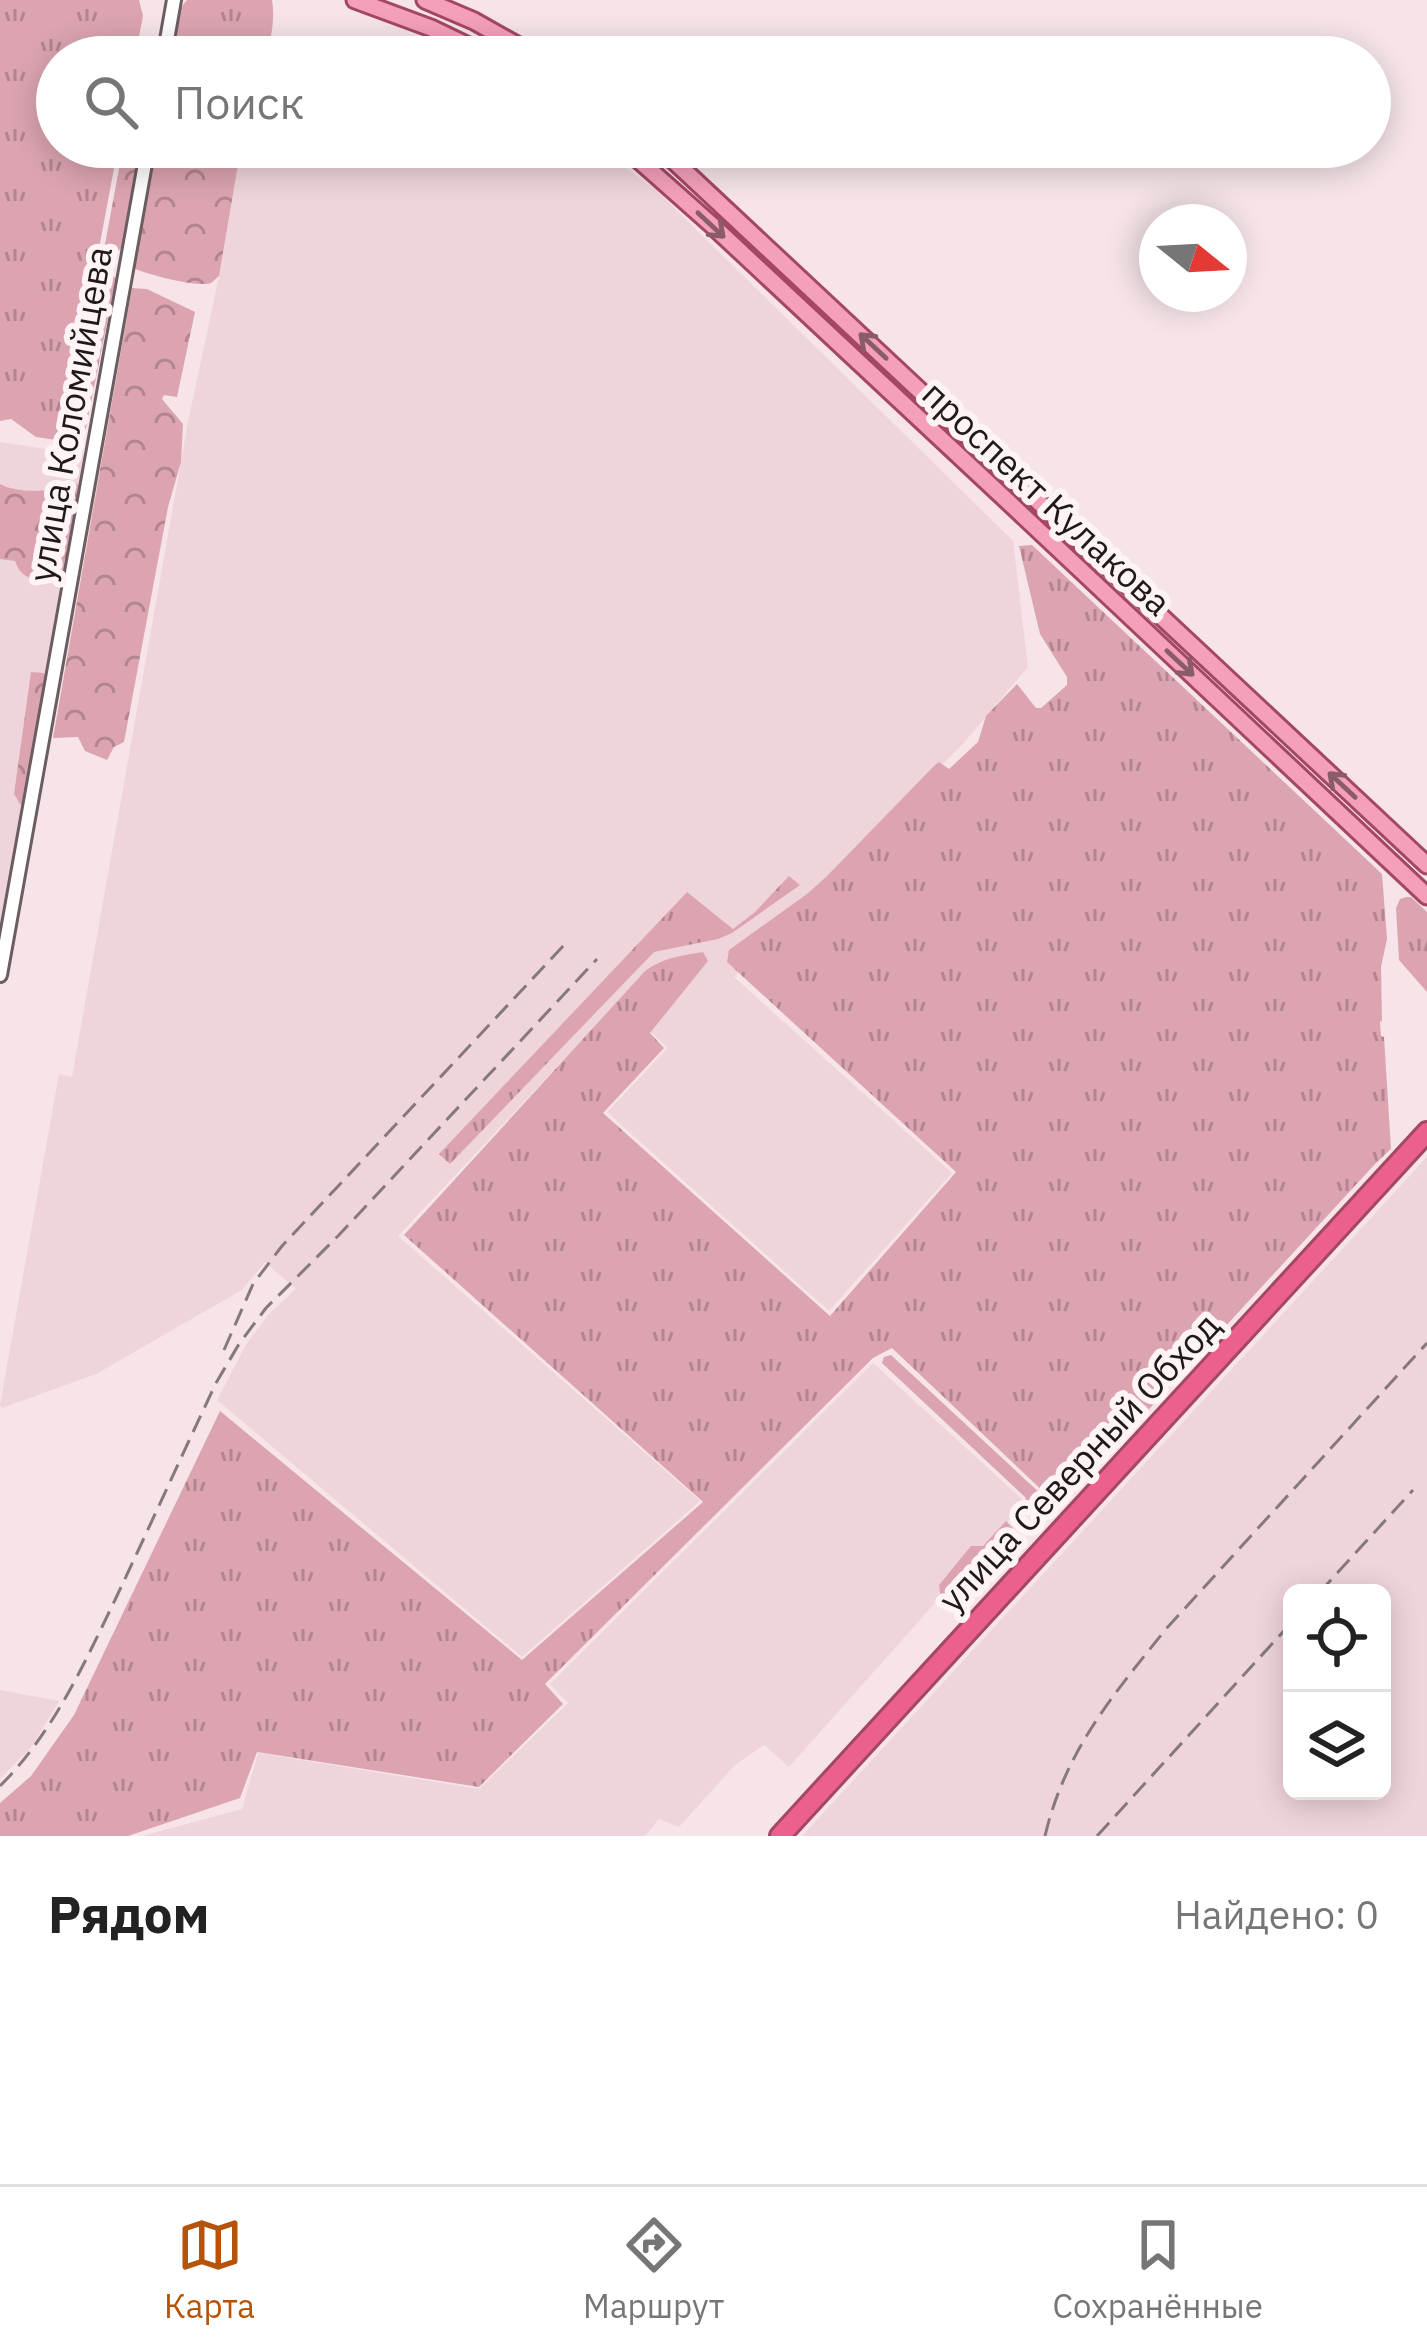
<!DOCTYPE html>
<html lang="ru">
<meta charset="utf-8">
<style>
body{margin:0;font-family:"IBM Plex Sans",sans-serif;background:#f2f2f2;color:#222}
.controls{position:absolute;right:36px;bottom:36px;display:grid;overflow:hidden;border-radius:18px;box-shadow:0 6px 30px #0003}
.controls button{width:108px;height:108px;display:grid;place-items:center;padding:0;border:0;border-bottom:3px solid #e0e0e0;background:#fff;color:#222;font:60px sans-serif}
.compass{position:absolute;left:1139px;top:204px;width:108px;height:108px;border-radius:50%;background:#fff;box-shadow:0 6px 30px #0003;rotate:108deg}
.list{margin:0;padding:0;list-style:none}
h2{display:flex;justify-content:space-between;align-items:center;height:156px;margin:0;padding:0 48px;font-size:51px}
h2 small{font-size:39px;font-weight:400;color:#767676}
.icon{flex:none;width:66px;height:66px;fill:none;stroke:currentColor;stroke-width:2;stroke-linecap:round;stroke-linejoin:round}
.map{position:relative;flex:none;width:1427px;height:1836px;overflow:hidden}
.search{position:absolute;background:#fff;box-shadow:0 6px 30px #0003;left:36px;right:36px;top:36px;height:132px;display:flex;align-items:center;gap:30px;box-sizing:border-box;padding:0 42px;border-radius:66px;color:#767676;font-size:45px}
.sheet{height:348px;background:#fff}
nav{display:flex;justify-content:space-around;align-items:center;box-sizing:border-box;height:168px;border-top:3px solid #e0e0e0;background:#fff;font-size:33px;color:#767676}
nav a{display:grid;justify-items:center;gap:6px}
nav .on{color:#b45309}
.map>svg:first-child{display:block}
.built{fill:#efd5db;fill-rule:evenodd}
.grass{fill:url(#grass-tufts)}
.forest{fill:url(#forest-crowns)}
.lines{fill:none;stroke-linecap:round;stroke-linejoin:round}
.minor-casing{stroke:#6c5d60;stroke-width:18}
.major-casing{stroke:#a44765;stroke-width:21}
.highway-casing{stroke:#a44765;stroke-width:24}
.minor{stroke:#fff;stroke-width:12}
.major{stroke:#f4a0bb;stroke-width:15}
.highway{stroke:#ec608d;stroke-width:18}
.rail{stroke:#85797c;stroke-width:3;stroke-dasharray:18 9;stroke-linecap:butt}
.oneway{stroke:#8a5c6a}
.labels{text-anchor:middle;stroke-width:12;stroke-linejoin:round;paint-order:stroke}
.street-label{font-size:36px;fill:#1f191a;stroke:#fef3f5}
</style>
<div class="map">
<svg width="1427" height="1836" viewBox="0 0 1427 1836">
<defs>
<pattern id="grass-tufts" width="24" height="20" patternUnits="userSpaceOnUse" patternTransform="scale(3)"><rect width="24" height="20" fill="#dca4b1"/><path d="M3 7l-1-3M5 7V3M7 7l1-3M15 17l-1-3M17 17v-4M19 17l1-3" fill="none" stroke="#b2858f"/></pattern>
<pattern id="forest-crowns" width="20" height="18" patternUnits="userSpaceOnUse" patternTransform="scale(3)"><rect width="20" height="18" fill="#dca4b1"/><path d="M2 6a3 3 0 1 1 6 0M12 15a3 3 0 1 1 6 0" fill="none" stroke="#b2858f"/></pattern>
</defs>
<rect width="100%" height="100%" fill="#f6e4e8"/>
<!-- built -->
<path class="built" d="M269 147H596L655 189 1013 541 1028 667 962 745 734 977 952 1173 829 1311 607 1112 668 1048 618 1002 398 1236 700 1501 522 1657 217 1400 247 1343 270 1313 296 1289 265 1262 242 1290 96 1374 2 1408 0 1405 59 1074 72 1077 188 422 219 276 238 165Z
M0 442 86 455 0 939Z
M1427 1157V1836H802ZM1382 1593V1791H1292V1593Z
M873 1363 1024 1501 1017 1511 789 1767 764 1745 735 1765 679 1827 659 1819 645 1836H142L242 1809 258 1753 479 1789 568 1703 550 1684Z
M0 1690 59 1701 32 1746 0 1779Z"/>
<!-- grass -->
<path class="grass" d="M0 0H139L143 16 135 57H57V147H118L63 441 36 437 11 419 0 421Z
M187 0H272C275 17 272 42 264 57 235 57 201 62 175 49 169 34 176 12 187 0Z
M1032 545 1382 874 1387 939 1381 967 1382 1021 1380 1022 1381 1036 1384 1037 1391 1149 1375 1164 1048 1519 1030 1516 1048 1496 892 1348 873 1358 545 1684 563 1704 479 1787 257 1752 240 1798 128 1836H0V1803L31 1776 74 1715 220 1411 522 1660 703 1502 404 1235 645 971C662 958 683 955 703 952L708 961 650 1033 664 1048 603 1113 830 1316 956 1172 727 962 729 950 807 894 827 876 935 765 939 762 949 769 978 742 986 716 1017 684 1036 708H1041L1067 685V677L1040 634 1019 546Z
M789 876 800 885 732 933 718 939 654 952 450 1164 439 1154 687 892 733 929 755 912Z
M1406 897H1411L1427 912V992L1399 960 1396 908 1400 899Z"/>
<!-- forest -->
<path class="forest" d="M123 147H143L125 247 117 251 115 260H106L103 255Z
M154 147H270L238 165 219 276C216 278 214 281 211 283 196 288 147 274 133 268Z
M106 272 116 278 83 442 79 449 70 451 67 447 101 274Z
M132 288 147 289 195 312 177 397 164 395 162 399 183 424 181 462 168 507 124 742 114 747 107 760 85 751 78 737 53 738Z
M73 481 85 490 65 580C43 579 23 585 15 561L0 559V484C18 494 56 493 73 481Z
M31 672 44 673 47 679 25 804H20L14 794Z
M891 1355 1042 1495V1499L1026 1513 1019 1510 1026 1498 882 1363 884 1357Z
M1006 1521 1013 1528 947 1604 941 1599 939 1585 971 1546H983Z"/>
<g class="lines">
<defs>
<path id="minor" d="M164 57 174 0
M0 975 148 147"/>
<path id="major" d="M355 0 431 28 491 57
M425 0 474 21 538 57
M624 147 713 226 1002 496 1427 896
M659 147 1427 865"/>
<path id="highway" d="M780 1836 1427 1132"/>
</defs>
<!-- minor casing -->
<use href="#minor" class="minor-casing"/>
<!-- major casing -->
<use href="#major" class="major-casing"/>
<!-- highway casing -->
<use href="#highway" class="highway-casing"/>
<!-- minor -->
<use href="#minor" class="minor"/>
<!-- major -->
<use href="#major" class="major"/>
<!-- highway -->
<use href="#highway" class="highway"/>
<!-- rail -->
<path class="rail" d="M224 1350 253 1284 282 1246 566 943
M1319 1593 1413 1490
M0 1786C53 1733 83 1666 115 1600 149 1528 182 1455 216 1383L239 1344 266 1308 338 1236 597 959
M1045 1836C1065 1751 1113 1695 1166 1629L1427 1343
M1097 1836 1292 1622"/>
</g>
<!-- one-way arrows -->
<defs><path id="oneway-shaft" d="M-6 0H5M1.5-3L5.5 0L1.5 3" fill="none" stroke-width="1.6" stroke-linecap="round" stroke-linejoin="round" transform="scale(3)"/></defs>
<g class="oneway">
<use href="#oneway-shaft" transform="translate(711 225) rotate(43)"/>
<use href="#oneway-shaft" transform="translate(873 346) rotate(-137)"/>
<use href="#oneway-shaft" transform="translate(1180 663) rotate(43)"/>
<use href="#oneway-shaft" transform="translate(1342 785) rotate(-137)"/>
</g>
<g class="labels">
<!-- street labels -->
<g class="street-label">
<text transform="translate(70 414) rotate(-80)" y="13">улица Коломийцева</text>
<text transform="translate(1047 498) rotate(43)" y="13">проспект Кулакова</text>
<text transform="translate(1079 1462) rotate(-47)" y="13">улица Северный Обход</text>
</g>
</g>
</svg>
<div class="controls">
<button><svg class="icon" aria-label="locate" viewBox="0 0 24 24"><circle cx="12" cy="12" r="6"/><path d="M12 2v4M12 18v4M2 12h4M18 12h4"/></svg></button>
<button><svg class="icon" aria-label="layers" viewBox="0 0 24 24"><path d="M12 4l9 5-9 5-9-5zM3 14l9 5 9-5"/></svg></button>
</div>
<svg class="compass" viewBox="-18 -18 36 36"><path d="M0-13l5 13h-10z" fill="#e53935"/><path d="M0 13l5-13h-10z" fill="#767676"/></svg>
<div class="search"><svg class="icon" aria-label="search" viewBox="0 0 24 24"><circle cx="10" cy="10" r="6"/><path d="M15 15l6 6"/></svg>Поиск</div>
</div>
<section class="sheet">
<h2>Рядом<small>Найдено: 0</small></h2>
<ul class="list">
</ul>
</section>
<nav>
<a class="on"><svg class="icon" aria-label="map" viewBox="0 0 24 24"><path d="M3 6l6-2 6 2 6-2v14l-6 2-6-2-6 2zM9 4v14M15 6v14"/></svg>Карта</a>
<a><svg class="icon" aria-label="directions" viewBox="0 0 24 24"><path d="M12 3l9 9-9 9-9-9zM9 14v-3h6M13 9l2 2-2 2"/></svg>Маршрут</a>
<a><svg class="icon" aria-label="saved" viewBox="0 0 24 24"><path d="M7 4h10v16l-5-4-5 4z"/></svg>Сохранённые</a>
</nav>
